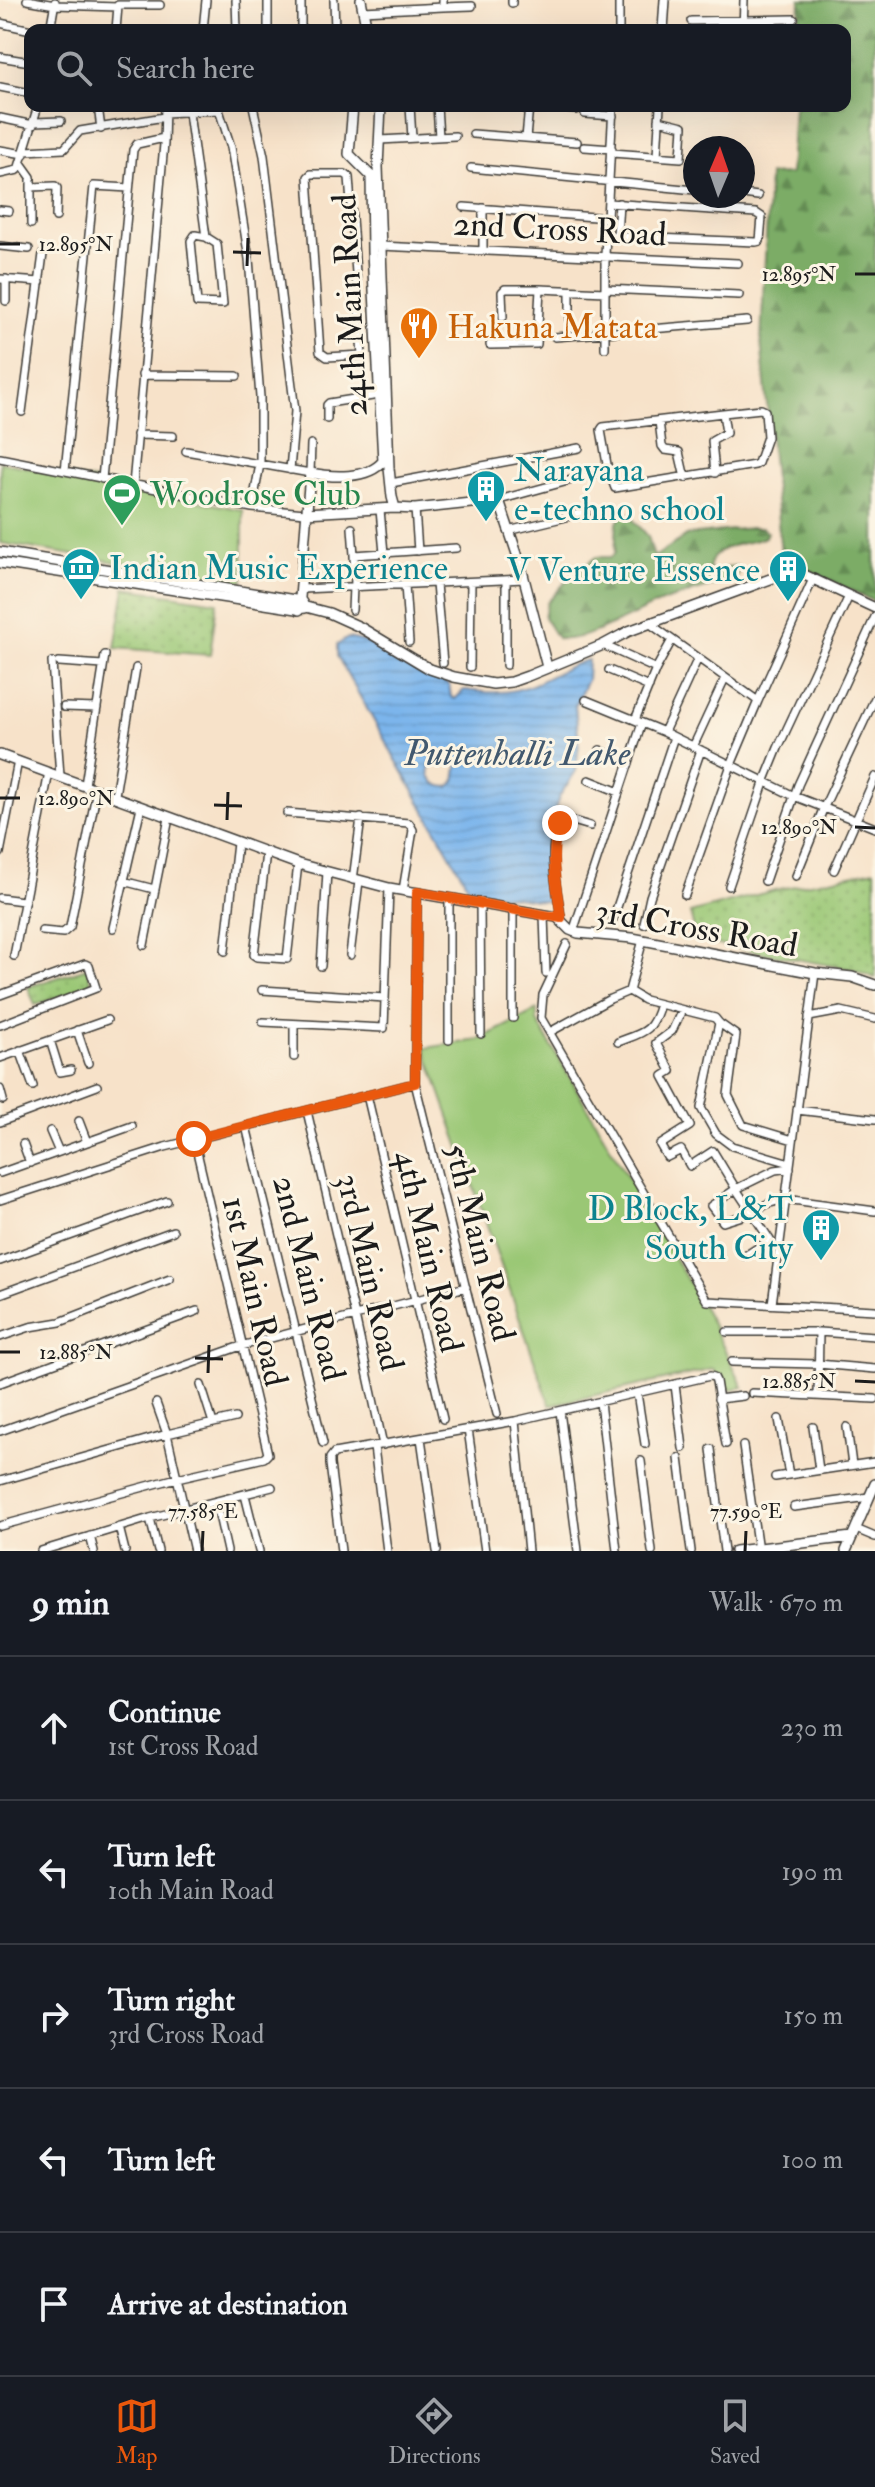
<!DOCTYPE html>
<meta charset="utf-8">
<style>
body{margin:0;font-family:"IM FELL Double Pica",serif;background:#20242c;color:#f1f3f6}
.compass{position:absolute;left:683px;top:136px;width:72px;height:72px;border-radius:50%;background:#171b24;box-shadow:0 8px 32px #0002;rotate:2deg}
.stop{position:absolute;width:24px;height:24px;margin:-18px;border:6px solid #ea580c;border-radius:50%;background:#fff}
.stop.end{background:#ea580c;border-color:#fff;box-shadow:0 2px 8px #0008}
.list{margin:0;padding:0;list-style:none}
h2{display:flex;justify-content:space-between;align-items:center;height:104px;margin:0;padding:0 32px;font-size:34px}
h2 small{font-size:26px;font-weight:400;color:#9ea1a6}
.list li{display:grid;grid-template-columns:52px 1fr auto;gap:24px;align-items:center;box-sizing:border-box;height:144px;padding:0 32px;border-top:2px solid #363941}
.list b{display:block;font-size:30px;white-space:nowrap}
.list p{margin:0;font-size:26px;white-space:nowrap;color:#9ea1a6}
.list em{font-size:26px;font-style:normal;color:#9ea1a6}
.icon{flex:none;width:44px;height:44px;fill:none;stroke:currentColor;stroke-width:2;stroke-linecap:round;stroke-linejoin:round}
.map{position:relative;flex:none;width:875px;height:1551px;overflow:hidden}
.search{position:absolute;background:#171b24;box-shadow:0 8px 32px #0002;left:24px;right:24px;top:24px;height:88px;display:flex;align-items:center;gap:20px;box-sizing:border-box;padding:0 28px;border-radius:16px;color:#9ea1a6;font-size:30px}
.sheet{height:824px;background:#171b24}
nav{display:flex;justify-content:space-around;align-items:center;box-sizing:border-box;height:112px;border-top:2px solid #363941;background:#171b24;font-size:22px;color:#9ea1a6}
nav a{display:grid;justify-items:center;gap:4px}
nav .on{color:#ea580c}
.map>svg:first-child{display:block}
.green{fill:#9ac774;stroke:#5b7248;stroke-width:2}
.forest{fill:url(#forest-firs);stroke:#4c6441;stroke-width:2}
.park{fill:url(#park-dots);stroke:#5b7248;stroke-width:2}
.water{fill:url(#water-rules);stroke:#4c6884;stroke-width:2;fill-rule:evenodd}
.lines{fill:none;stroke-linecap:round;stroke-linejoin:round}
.minor-casing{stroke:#3d3a36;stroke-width:10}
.tertiary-casing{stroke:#3d3a36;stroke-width:12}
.minor{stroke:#fff;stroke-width:7}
.tertiary{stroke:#fff;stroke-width:9}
.route{stroke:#ea580c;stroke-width:10}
.ticks{fill:none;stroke:#1c1c1c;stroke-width:3}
.labels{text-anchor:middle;stroke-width:6;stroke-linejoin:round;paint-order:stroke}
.street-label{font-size:34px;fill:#1c1c1c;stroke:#fcf5e5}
.food-label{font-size:34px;fill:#c56008;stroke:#fcf5e5;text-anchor:start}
.culture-label{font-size:34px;fill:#0d838f;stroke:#fcf5e5;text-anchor:start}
.leisure-label{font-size:34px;fill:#27864d;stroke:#fcf5e5;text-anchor:start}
.water-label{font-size:36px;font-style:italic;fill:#42596f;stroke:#fcf5e5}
.ticks-label{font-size:20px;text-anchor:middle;fill:#1c1c1c;stroke:#fcf5e5;stroke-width:6;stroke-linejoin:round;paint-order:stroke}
</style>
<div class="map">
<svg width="875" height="1551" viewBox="0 0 875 1551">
<defs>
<pattern id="forest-firs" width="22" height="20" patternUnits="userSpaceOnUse" patternTransform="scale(2)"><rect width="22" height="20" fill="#7bac66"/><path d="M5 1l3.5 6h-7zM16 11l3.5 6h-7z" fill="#648b53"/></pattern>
<pattern id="park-dots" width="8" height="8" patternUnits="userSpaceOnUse" patternTransform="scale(2)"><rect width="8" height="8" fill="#9ac774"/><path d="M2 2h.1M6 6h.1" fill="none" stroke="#84aa64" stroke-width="1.8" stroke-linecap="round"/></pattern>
<pattern id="water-rules" width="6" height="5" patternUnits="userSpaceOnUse" patternTransform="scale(2)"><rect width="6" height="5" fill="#7cb5ec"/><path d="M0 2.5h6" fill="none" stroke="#6b9bca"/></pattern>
</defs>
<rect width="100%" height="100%" fill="#fcf5e5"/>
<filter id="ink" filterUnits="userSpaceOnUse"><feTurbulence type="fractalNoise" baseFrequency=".0125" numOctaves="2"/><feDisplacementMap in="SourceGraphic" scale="16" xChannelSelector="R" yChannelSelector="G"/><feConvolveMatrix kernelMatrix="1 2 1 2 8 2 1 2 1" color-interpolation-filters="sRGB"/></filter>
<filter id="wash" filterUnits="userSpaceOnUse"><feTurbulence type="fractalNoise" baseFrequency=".006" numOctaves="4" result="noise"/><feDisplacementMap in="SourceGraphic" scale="32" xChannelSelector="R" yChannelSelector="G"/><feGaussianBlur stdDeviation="1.8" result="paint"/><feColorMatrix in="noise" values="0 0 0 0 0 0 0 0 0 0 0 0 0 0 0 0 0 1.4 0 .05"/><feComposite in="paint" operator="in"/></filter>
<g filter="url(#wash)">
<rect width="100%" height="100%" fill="#f7e2c9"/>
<!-- green -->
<path class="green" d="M0 462 243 510V583L0 543Z
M537 1010V1021L707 1314 743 1387 724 1391 714 1369 550 1405 425 1048 478 1040Z"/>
<!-- forest -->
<path class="forest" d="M800 0H875V602L797 564H782L761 341 769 175 790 174 794 106H845V30H799Z
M627 513 648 536 654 557 688 535 751 528H762L767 532 765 537C746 546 713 542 709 569L713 571 734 566 739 567 738 576 734 579C710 587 685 594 662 602 638 611 579 646 557 638L544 617 547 603 569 578 596 557H611L615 553 617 523 622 514Z"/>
<!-- park -->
<path class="park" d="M125 588 217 602 210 655 115 648Z
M875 870V978L856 970 697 941 690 913 775 890Z
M87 968 92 985 35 1005 28 987Z"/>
<!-- water -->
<path class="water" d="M348 638 366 642 427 676 449 684 451 697 455 699 464 690C481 692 499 694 516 690 542 685 562 666 588 660L587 680 575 706 579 743 576 771 559 797 550 825 547 845 551 902 486 893 469 888 337 656V645ZM438 752H442L458 762 455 781 449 787C432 787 426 776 431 761L438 758Z"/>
</g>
<g filter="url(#ink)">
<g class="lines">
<defs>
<path id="minor" d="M27 0 55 5 118 7
M236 0 237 30
M301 0V30
M334 0 335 30
M512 3V0
M118 5H160
M443 7 472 6
M363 11 443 7V0
M691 21 794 19
M0 23 31 30
M50 30 55 2
M116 30 118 6
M203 30 206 0
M268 30V0
M619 30V0
M743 30 744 0
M0 57 30 62
M0 87 30 93
M98 106 101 129
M253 106 264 156 295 411 290 470
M410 106 412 138
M437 106 439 137
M536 106 577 110 581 106
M165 113 219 110 231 147 249 259 260 397V464L252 508
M189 113 206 237
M585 114 613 116
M0 118 33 125
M34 122 61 121
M473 134 577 142
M526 138 529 106
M380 140 455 136
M584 147 612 149
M0 150 24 154
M25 151 64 149 80 131 164 117
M612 153 681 158 683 126 659 120
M657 156 660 106
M21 163 31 177V224
M471 168 695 190
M0 174 18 170 38 106
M311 174H345L349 177 362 355 327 357 320 352 308 177Z
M31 187 55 186 57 188 56 217
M743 194 758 196
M464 207 608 218
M483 208V251
M0 210 9 211
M195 235 206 237 217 244 223 304 197 303 191 241Z
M606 236 756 242 760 241 762 217 756 213 608 203
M617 236 619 203
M0 246 29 249
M380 246 738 263
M0 279 40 282
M6 279V301
M605 289 739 295
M570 291V324
M503 317 502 292 505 289H540
M555 337 747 321
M490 345 537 344 540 289 605 292
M605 348V255L613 106
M142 375 237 376
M22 412 43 254
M327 419V405L329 403 379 395
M659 421 662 446 665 450 679 452 685 478
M137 435 173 436
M186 451 310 473 311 444
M0 458 252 508 305 513
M65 471 94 186 129 188
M715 473 712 441 726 433 723 413 603 427 601 430 608 470 615 488 755 465 758 463 767 437 765 411 761 409 723 413
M102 479 133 150 137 144 164 138
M391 483 579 448
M133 485 164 144 165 106
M499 500 608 470
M415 509 418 551
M380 510 384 553
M352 528 354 555
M508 531 587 512
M506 581V665
M436 584 443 663
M405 585 409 642
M355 587 354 555 456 548
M302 589 524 579
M352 610 353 587
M649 623 758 701 813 579
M603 645 656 669 635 720
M52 662 60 776
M59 662 103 665
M470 667 471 582
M656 669 672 640
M609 670 649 687
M586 700 664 732 794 796 875 828
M64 707 97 708
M664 732 698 658
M693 747 725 678
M600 750 629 764
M589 780 619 792
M85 785 105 655
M115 795 136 668
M287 813 409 823 413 830 403 890
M0 853 18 761
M266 853 254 955 257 957 287 959 298 864
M834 870 875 777
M796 876 824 807 875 698
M353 880 361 818
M123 881 154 889
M765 881 798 785 875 617
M729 886 765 780 778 748 849 596
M417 892 415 1083 497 1414
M685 895 731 765 758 701
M0 898 23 901
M480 902 481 1034
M544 915 546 973
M561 918C558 889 544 844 563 818L590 826
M613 919 674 737
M644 924 650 897 701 750
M113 928 141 807
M42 931 63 933 70 927 97 789
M573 932 642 723
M567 944 543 995 541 1018 707 1301 875 1310
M144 945 169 818
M225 951 237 843
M350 955 359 881
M14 956 49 772
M321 966 327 872
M262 990 385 998
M629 991 644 1000 715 1018 719 1023 736 1035 728 1095 743 1125 793 1140
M0 995 85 964 89 966 96 988 0 1025
M682 1010 672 1031 656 1043 671 1071 663 1076 690 1126 660 1145 667 1157 681 1150 690 1166 713 1151 736 1189 711 1206 723 1222 752 1213 770 1240 745 1256
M809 1017 841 1011 875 1019
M513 1018V908
M263 1022 384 1028 389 888
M719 1023 701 1108 716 1134 732 1146 790 1163
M77 1030 88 1063
M550 1032 610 999 629 991 643 940
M50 1040 60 1072 71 1070
M449 1040V898
M618 1042C644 1032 652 1033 660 1004
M20 1050 33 1086
M294 1057V1024
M0 1058 107 1020
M0 1089 3 1100
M367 1095 443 1419
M797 1110 875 1119
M307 1111 355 1316 383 1445
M79 1121 87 1142
M0 1122 97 1086
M246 1126 323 1443
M50 1131 59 1152
M23 1144 30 1163
M790 1168 775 1170 736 1189 752 1213 767 1204 785 1199 875 1211
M0 1173 132 1126
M0 1200 165 1147 415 1083
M0 1261 167 1201
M0 1294 173 1231
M772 1304 815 973
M727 1332H819L875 1336
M0 1337 30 1327 60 1322 170 1279
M732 1362 818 1364 875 1369
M0 1383 197 1311
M201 1385 213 1423
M675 1385 683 1448
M637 1393 645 1444
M752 1393 875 1399
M818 1396 819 1332
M718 1399 743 1396
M600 1402 617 1551
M156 1403 167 1434 194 1551
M560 1411 578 1551
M779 1419 789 1475
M515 1421 528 1551
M813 1427 819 1470
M847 1427 852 1465
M468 1429 485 1551
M0 1431 241 1346 466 1287
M421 1438 437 1551
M743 1446 758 1550
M374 1447 387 1551
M711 1449 724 1551
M679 1458 691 1551
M641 1461 652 1551
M775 1477 875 1462
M0 1481 167 1434 235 1418
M245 1495 259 1551
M216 1502 227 1551
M794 1507 869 1497
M150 1518 158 1551
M0 1526 177 1478 264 1458 268 1454 194 1139
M119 1527 125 1551
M856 1529 875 1537
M90 1536 94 1551
M41 1551 150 1518 272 1487
M341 1551 330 1464V1458L334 1453 515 1421 710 1376 714 1377 716 1381 726 1444"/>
<path id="tertiary" d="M361 0 367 30
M663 30 665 0
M381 106 378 167 389 468 392 497 395 508
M305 513 395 508 415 509 499 500 520 563 547 667
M0 552 301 601 303 604
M0 563 297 609 305 608
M306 607 329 613 360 627 430 669 454 677 493 684 511 682 528 676 603 645 629 631 792 571H796L875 608
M299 610 310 473C331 477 368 480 383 461L372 252 371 176 349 154 353 106
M0 755 298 864 389 888 557 917 570 930 578 933 632 938 815 973 852 977 875 985
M735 1551 852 1537
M846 1551 875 1484"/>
</defs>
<!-- minor casing -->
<use href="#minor" class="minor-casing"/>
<!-- tertiary casing -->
<use href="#tertiary" class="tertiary-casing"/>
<!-- minor -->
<use href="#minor" class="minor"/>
<!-- tertiary -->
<use href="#tertiary" class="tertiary"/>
</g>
</g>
<g class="lines" filter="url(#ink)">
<!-- route -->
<path class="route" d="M194 1139 415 1083 417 892 561 918C557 887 548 853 560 823"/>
</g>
<!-- ticks -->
<path class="ticks" d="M0 244H20M233 252 261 253M247 266 248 238M855 274H875M0 798H20M214 805 242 806M227 820 228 792M855 827 875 828M0 1352H20M195 1358 223 1359M208 1373 209 1345M855 1381 875 1382M202 1551 203 1531M745 1551 746 1531"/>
<!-- icons -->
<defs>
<symbol id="restaurant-pin" viewBox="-11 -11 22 30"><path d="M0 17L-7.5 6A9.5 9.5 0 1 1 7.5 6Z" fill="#e8710a" stroke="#fcf5e5"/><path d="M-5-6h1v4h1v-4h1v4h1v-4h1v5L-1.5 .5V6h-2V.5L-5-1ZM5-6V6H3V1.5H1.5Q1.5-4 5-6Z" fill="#fff"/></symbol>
<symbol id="building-pin" viewBox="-11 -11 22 30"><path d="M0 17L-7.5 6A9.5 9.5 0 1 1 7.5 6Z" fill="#0f9aa8" stroke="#fcf5e5"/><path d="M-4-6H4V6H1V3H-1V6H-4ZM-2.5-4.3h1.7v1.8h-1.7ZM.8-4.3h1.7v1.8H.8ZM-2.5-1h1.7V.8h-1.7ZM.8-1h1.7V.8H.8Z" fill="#fff"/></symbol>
<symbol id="stadium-pin" viewBox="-11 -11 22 30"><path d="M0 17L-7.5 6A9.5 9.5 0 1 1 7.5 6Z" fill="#2e9e5b" stroke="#fcf5e5"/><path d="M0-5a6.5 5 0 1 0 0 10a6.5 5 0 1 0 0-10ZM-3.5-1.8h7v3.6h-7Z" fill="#fff"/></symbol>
<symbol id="museum-pin" viewBox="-11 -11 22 30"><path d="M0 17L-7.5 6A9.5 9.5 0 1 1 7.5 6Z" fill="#0f9aa8" stroke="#fcf5e5"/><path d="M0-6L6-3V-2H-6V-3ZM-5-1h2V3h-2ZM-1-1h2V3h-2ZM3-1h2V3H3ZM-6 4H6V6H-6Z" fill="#fff"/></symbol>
</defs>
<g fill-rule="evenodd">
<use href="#restaurant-pin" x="397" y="304" width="44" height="60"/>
<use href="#building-pin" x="464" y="467" width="44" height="60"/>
<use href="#stadium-pin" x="100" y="471" width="44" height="60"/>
<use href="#museum-pin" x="59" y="545" width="44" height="60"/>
<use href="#building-pin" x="766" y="547" width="44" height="60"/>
<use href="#building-pin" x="799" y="1206" width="44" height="60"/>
</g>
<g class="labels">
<!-- street labels -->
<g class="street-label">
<text transform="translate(560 228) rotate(3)" y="12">2nd Cross Road</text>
<text transform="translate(349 305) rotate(-93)" y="12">24th Main Road</text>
<text transform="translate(697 927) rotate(10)" y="12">3rd Cross Road</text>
<text transform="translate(481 1242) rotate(76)" y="12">5th Main Road</text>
<text transform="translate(430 1251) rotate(77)" y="12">4th Main Road</text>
<text transform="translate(371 1272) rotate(77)" y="12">3rd Main Road</text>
<text transform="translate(310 1278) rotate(76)" y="12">2nd Main Road</text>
<text transform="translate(256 1291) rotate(77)" y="12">1st Main Road</text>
</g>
<!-- food labels -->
<g class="food-label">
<text x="447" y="338">Hakuna Matata</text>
</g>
<!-- culture labels -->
<g class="culture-label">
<text x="514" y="481">Narayana<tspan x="514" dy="39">e-techno school</tspan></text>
<text x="109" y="579">Indian Music Experience</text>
<text x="760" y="581" text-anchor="end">V Venture Essence</text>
<text x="793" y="1220" text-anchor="end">D Block, L&amp;T<tspan x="793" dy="39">South City</tspan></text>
</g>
<!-- leisure labels -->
<g class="leisure-label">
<text x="150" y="505">Woodrose Club</text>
</g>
<!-- water labels -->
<g class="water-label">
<text x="517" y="765">Puttenhalli Lake</text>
</g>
</g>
<g class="ticks-label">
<text x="76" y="251">12.895°N</text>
<text x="799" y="281">12.895°N</text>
<text x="76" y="805">12.890°N</text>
<text x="799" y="834">12.890°N</text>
<text x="76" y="1359">12.885°N</text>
<text x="799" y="1388">12.885°N</text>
<text x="203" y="1518">77.585°E</text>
<text x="746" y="1518">77.590°E</text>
</g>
</svg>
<svg class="compass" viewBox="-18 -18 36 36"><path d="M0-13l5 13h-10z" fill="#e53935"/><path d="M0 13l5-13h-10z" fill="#9ea1a6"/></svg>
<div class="stop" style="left:194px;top:1139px"></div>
<div class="stop end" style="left:560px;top:823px"></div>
<div class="search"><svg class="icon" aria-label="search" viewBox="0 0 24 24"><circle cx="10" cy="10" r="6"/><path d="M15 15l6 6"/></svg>Search here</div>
</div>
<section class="sheet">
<h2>9 min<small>Walk · 670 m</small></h2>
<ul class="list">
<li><svg class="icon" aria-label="ahead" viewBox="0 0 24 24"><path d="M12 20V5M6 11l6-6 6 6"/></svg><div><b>Continue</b><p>1st Cross Road</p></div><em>230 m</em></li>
<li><svg class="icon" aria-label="left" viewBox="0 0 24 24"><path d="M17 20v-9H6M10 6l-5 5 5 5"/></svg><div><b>Turn left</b><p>10th Main Road</p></div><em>190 m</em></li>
<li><svg class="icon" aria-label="right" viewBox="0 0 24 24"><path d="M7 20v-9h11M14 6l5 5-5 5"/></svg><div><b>Turn right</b><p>3rd Cross Road</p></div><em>150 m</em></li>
<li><svg class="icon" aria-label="left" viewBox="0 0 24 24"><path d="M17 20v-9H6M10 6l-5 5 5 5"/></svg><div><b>Turn left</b></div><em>100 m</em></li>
<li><svg class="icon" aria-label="arrive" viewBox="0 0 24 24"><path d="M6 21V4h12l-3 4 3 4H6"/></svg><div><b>Arrive at destination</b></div></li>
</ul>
</section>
<nav>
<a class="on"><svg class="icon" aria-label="map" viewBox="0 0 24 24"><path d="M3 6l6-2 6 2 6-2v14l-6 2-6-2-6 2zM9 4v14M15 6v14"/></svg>Map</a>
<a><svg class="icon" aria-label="directions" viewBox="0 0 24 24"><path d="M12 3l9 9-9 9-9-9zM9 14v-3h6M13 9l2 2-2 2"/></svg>Directions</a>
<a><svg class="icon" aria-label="saved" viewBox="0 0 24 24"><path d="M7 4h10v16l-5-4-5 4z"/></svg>Saved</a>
</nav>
